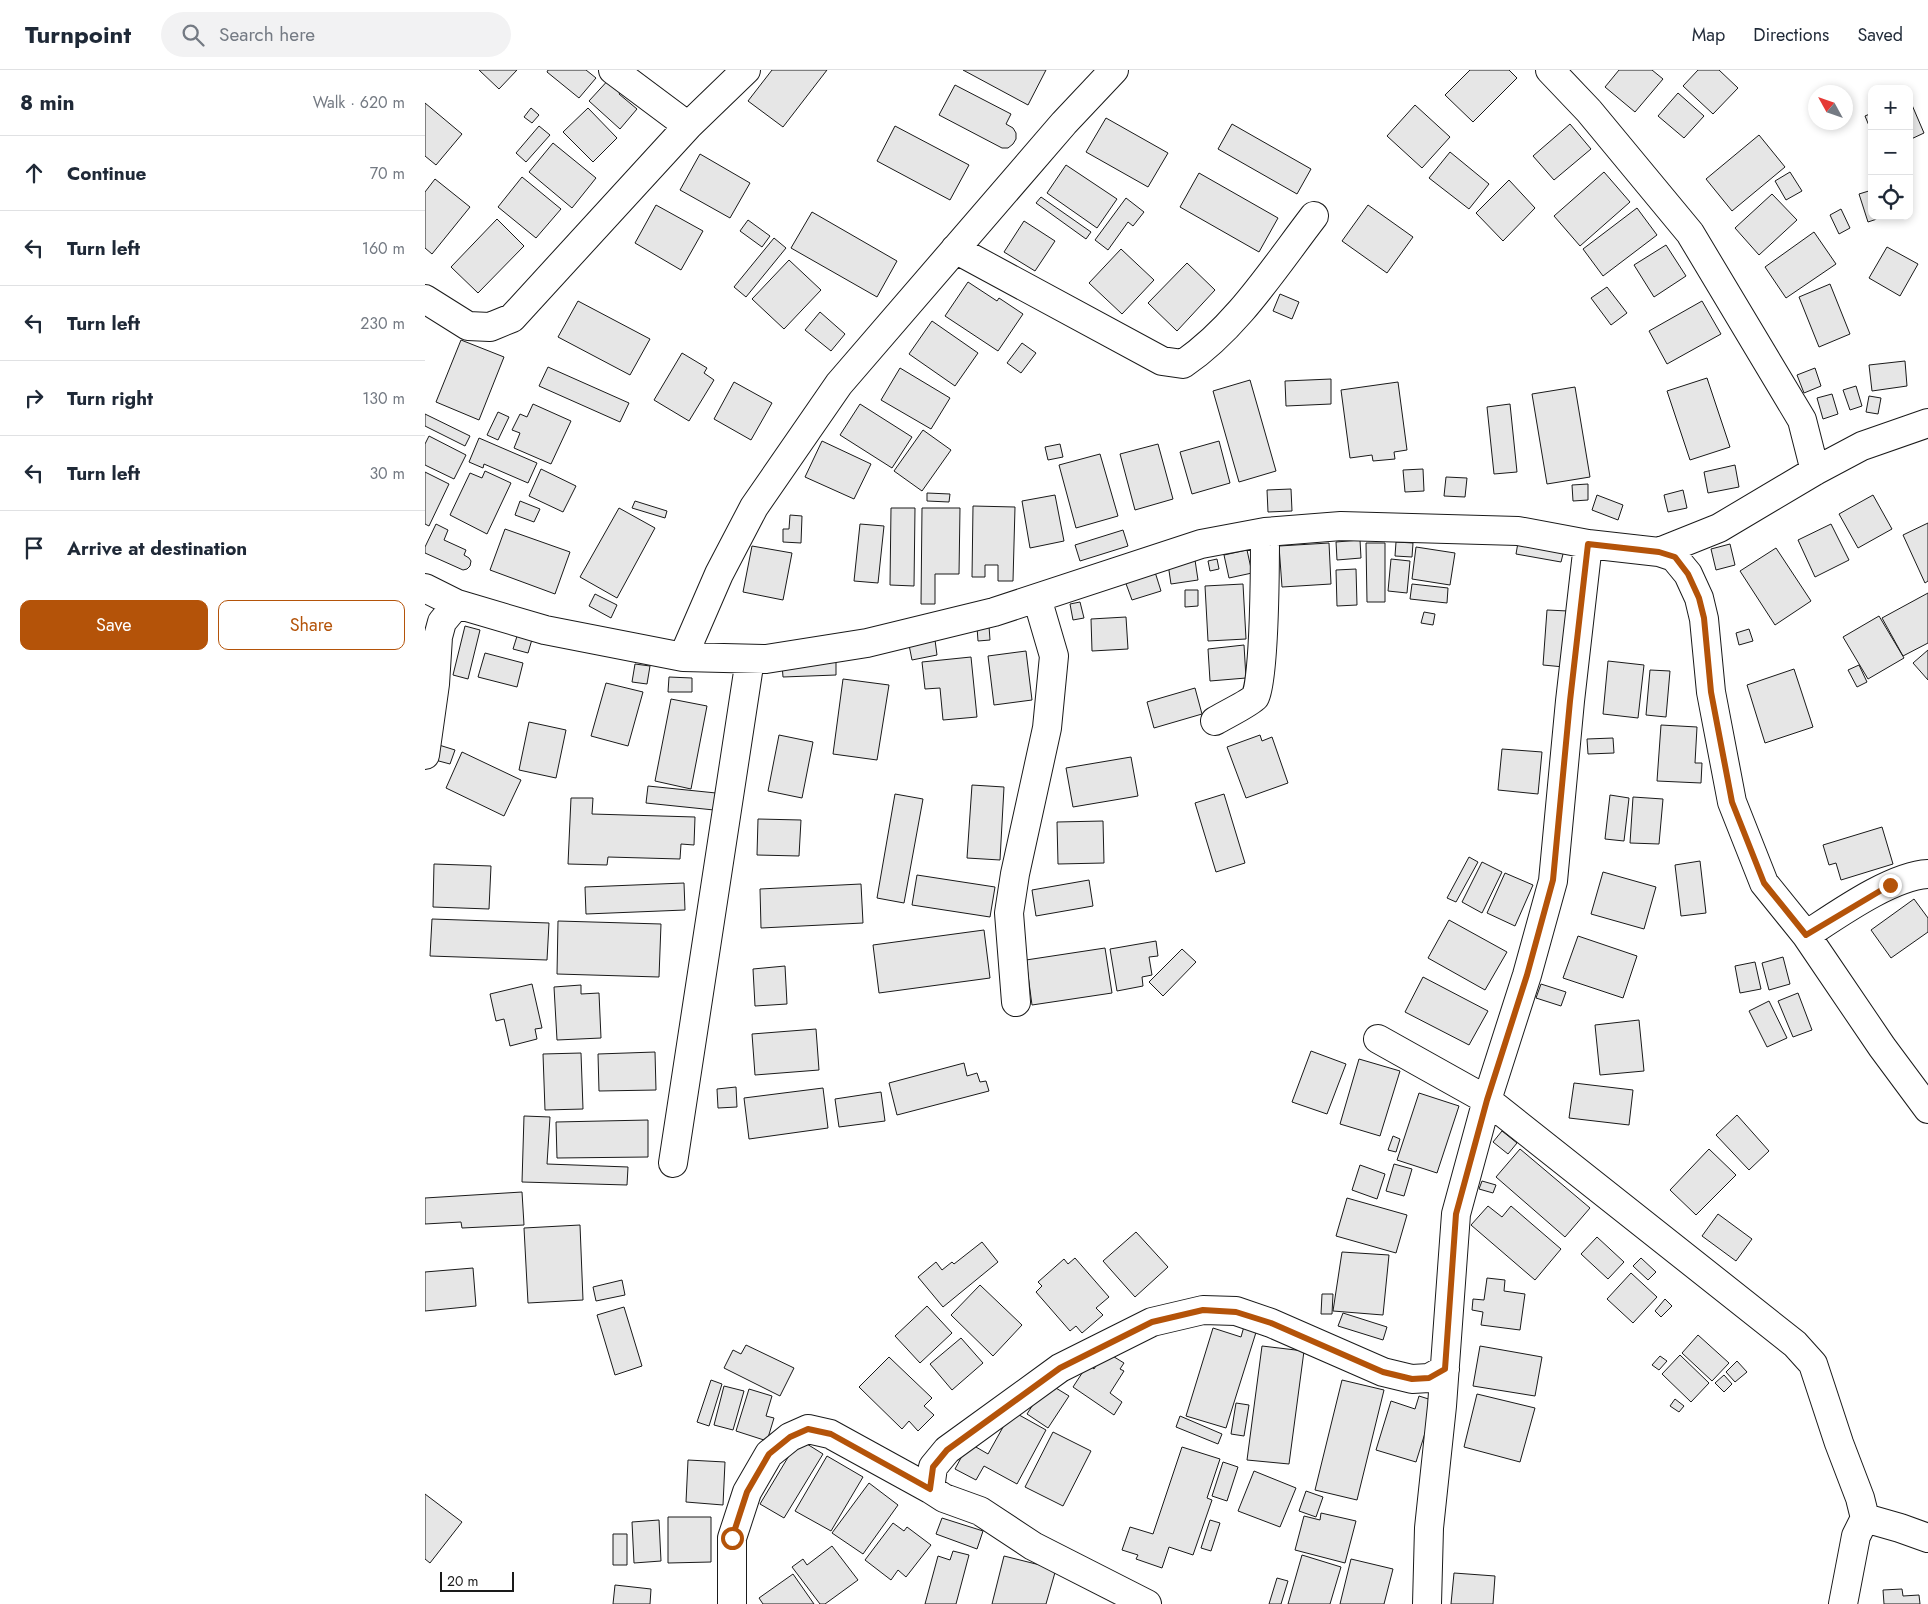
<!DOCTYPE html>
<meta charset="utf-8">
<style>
body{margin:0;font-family:Jost,sans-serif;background:#f2f2f3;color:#1f2937}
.controls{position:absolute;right:15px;top:15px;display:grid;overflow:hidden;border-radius:10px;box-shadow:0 2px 8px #0003}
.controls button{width:45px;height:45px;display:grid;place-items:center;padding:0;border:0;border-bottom:1px solid #e0e1e3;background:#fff;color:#1f2937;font:25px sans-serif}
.compass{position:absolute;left:1383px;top:15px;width:45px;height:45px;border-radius:50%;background:#fff;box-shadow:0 2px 8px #0003;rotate:310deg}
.scale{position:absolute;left:15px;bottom:12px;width:74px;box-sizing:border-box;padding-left:5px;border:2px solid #1a1a1a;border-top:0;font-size:14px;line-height:18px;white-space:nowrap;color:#1a1a1a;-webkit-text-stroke:4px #fff;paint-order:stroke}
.stop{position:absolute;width:15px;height:15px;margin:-11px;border:4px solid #b45309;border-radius:50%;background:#fff}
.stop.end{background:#b45309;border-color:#fff;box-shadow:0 1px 5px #0008}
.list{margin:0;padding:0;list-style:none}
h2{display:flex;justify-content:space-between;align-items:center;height:65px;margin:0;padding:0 20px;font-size:21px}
h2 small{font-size:16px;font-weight:400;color:#747a83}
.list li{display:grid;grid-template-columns:32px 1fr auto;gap:15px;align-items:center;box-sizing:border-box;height:75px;padding:0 20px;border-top:1px solid #e0e1e3}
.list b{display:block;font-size:19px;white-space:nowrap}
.list em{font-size:16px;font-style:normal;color:#747a83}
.actions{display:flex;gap:10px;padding:15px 20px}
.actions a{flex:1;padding:11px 0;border:1px solid #b45309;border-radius:10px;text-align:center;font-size:18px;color:#b45309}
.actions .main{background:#b45309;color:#fff}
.icon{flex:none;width:28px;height:28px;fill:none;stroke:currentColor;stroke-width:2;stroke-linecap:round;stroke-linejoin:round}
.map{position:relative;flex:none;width:1503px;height:1534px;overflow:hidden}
header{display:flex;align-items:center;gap:30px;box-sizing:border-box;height:70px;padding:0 25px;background:#fff;border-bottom:1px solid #e0e1e3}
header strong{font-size:24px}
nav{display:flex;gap:28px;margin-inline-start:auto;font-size:18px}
.search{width:350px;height:45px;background:#f2f2f3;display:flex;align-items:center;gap:12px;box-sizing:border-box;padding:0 18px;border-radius:28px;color:#747a83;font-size:19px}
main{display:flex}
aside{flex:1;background:#fff}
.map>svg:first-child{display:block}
.building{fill:#e6e6e6;stroke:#1a1a1a}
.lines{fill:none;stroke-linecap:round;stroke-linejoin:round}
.minor-casing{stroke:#1a1a1a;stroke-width:30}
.minor{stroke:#fff;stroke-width:28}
.route{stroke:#b45309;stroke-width:6}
</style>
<header>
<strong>Turnpoint</strong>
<div class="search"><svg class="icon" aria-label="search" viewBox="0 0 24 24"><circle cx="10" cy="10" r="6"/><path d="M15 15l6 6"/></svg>Search here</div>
<nav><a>Map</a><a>Directions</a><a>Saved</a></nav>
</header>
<main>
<aside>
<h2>8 min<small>Walk · 620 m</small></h2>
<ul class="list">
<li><svg class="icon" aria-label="ahead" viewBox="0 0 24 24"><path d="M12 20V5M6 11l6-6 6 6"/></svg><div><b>Continue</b></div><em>70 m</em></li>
<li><svg class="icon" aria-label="left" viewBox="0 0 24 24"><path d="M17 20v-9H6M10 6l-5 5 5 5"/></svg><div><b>Turn left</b></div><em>160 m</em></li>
<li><svg class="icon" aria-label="left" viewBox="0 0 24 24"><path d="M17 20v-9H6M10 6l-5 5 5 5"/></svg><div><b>Turn left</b></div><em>230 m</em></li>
<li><svg class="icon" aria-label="right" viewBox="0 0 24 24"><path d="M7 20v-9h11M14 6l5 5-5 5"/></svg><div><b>Turn right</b></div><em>130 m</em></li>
<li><svg class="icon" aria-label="left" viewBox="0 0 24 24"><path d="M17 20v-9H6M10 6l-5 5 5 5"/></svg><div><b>Turn left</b></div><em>30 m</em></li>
<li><svg class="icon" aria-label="arrive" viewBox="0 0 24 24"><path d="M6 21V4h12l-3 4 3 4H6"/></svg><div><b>Arrive at destination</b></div></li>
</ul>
<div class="actions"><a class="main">Save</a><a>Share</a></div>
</aside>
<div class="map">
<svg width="1503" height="1534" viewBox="0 0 1503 1534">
<rect width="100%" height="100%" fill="#fff"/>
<!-- building -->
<path class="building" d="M54 0H92L74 19Z
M123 0H161L171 8 154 28 122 2Z
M347 0H402L358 57 323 31Z
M538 0H621L603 35Z
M1045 0H1084L1092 8 1048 52 1020 25Z
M1194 0H1227L1238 9 1210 42 1180 17Z
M1273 0H1294L1313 18 1288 44 1258 16Z
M186 7 198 18 194 24 212 39 195 59 164 31Z
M530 15 586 44 581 54 588 58 591 63V69L588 74 583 78H577L514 45Z
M1253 23 1279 46 1259 68 1233 46Z
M1484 28 1499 63 1484 70Z
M0 33 37 64 11 95 0 86Z
M990 35 1025 67 997 98 962 66Z
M106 38 114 45 107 53 99 47Z
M163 38 192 68 168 92 138 62Z
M1447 43V63L1440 46Z
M681 48 743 83 723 117 661 82Z
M807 54 886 99 872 124 793 79Z
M1145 54 1166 79 1129 110 1108 86Z
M114 56 125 65 101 92 91 83Z
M470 56 544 95 525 130 452 91Z
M1334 65 1360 97 1307 141 1281 109Z
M128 73 171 108 147 138 104 102Z
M1025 82 1064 114 1044 139 1004 108Z
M275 84 325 113 305 148 255 120Z
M641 95 692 129 672 158 622 123Z
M1179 102 1205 132 1155 176 1129 146Z
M1365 102 1377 121 1361 130 1350 111Z
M774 103 853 148 834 182 755 137Z
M97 107 136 139 111 168 73 137Z
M10 109 45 137 7 184 0 178V122Z
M1084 110 1110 138 1078 171 1051 143Z
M1447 120V146H1461L1443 152 1434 124Z
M1347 124 1372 150 1334 185 1310 158Z
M616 127 666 162 661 169 611 133Z
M701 128 719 142 708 156 703 152 683 180 670 170Z
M231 135 278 161 256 200 210 173Z
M943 135 988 167 962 203 917 171Z
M1212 138 1232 165 1178 206 1158 179Z
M1416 139 1425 158 1414 164 1405 145Z
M387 142 472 191 452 227 366 178Z
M72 149 99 176 53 223 26 197Z
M323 150 345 166 337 177 315 161Z
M599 151 630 171 610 201 579 182Z
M1389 162 1411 194 1361 228 1340 197Z
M349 168 361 178 321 227 309 217Z
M1241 175 1261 206 1229 227 1209 195Z
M1462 177 1493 194 1475 226 1444 208Z
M696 179 729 210 697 244 664 213Z
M364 190 396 220 359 259 327 229Z
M762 193 790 220 752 261 723 233Z
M543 212 572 231 574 228 598 244 573 281 520 246Z
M1405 214 1425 264 1394 277 1374 227Z
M1182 217 1202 243 1186 255 1166 228Z
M855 224 874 232 867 249 848 241Z
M153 231 225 269 205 305 133 267Z
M1277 231 1296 264 1242 294 1224 261Z
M395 242 420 264 406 281 380 260Z
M507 251 553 283 530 316 484 284Z
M36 270 79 287 54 350 11 332Z
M597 273 611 283 596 303 582 293Z
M257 283 282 298 279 303 289 310 264 351 229 330Z
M1480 291 1482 316 1447 321 1444 295Z
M123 297 204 333 195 352 114 316Z
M475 298 525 328 506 359 456 330Z
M1390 298 1396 316 1379 323 1372 305Z
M1282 308 1305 377 1265 390 1242 321Z
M906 309V334L861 336 860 311Z
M825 310 851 401 814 412 788 321Z
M309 312 347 333 326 370 289 349Z
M973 312 982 380 969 382 970 389 948 391 947 385 925 388 916 320Z
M1431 316 1437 336 1425 340 1418 320Z
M1150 317 1165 407 1122 414 1107 324Z
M1407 324 1413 344 1398 349 1392 328Z
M1444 326 1456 328 1453 344 1441 342Z
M108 334 146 351 126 394 89 378 95 363 87 360 95 344 102 347Z
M435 334 487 367 467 398 415 365Z
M1085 334 1092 402 1069 404 1062 337Z
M73 342 84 347 73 370 62 365Z
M0 344 45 366 40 376 0 356Z
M498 360 526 380 497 421 469 401Z
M4 366 41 385 29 409 0 395V374Z
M54 368 112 393 103 413 59 394 58 398 44 392Z
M397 371 446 394 429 429 380 407Z
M794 371 805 413 767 424 755 382Z
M635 374 638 387 623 390 620 377Z
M733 374 748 429 710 440 695 384Z
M675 384 693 446 651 458 634 395Z
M1310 395 1314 417 1283 423 1279 402Z
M116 399 151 416 138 442 104 426Z
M998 399 999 421 980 422 978 400Z
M60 401 86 413 62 464 25 445 45 403 57 408Z
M0 402 24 414 4 456 0 454Z
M1021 407 1042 408 1040 427 1019 426Z
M1163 414V430L1148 431 1147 415Z
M866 419 867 441 843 442 842 420Z
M1258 420 1262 438 1243 442 1239 425Z
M502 423 525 424 524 432 502 431Z
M630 425 639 471 605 478 597 431Z
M1172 425 1198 435 1193 450 1167 440Z
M1448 425 1467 459 1433 478 1414 444Z
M95 431 115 439 109 452 90 445Z
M210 431 242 441 240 448 207 438Z
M548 436 590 437 588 511H573V495H560V507H547Z
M194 438 230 458 192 528 155 507Z
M466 438H490L489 516 465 515Z
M497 438H535L534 504H510V534H496Z
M365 445 377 446 376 473 358 472V459H364Z
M1503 453V511L1500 513 1478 465Z
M11 454 23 460 19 470 41 480 39 485 44 488 46 491 45 496 42 499 38 500 0 483V477Z
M435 454 459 456 453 513 429 511Z
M1406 454 1424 490 1390 507 1373 470Z
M80 459 145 482 130 524 65 500Z
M698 460 703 476 655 491 650 475Z
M1094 467 1140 476 1136 492 1091 484Z
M935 470 936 488 912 490 911 472Z
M971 472 988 473 987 487 970 486Z
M904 473 906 514 857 517 854 476Z
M941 473H960V532H942Z
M1305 474 1310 495 1291 500 1286 479Z
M327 476 367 483 358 530 318 522Z
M991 477 1030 483 1025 515 987 509Z
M1351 478 1386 531 1350 555 1315 501Z
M822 480 827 503 804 508 799 485Z
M792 489 794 499 785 501 783 491Z
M966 489 985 491 982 523 963 521Z
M770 490 773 510 746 514 743 494Z
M931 499 932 535 912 536 911 500Z
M730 502 736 521 707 530 700 511Z
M818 514 821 569 783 571 780 516Z
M987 514 1023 518 1022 533 985 529Z
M760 520H773V536L760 537Z
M1503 523V573L1478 586 1457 548Z
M170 524 192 535 186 548 164 536Z
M655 532 659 548 648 550 645 534Z
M1122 540 1143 541 1139 597 1118 595Z
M999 542 1010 544 1008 555 996 553Z
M1454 546 1479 588 1443 609 1418 567Z
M701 547 703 579 667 581 666 549Z
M40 556 55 560 43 609 28 605Z
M564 556 565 570 553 571 552 557Z
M1324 559 1328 571 1314 575 1311 563Z
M93 563 108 566 103 583 88 579Z
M510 570 512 585 487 590 484 575Z
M819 575 821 608 785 611 783 579Z
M1503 580V610L1488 593Z
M601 581 607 630 569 635 563 586Z
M60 583 98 593 92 617 53 607Z
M546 587 552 647 518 650 515 618 500 619 497 592Z
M1183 591 1219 595 1213 648 1178 644Z
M411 592V605L358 607 357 594Z
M210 594 225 596 222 614 207 612Z
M1434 595 1442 612 1432 617 1423 600Z
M1369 599 1388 657 1340 673 1322 615Z
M1225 600 1245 601 1241 647 1221 645Z
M244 607 267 608V622H243Z
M418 609 464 615 452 690 408 684Z
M181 613 218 622 203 676 166 666Z
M770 618 777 644 729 658 722 632Z
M246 629 282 636 266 719 230 711Z
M104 652 141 660 131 708 94 700Z
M1236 655 1272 657 1270 693H1277L1276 713 1232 711Z
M354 665 388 672 377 728 343 721Z
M835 665 837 671 847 667 863 713 821 728 802 677Z
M1188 668 1189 683 1163 684 1162 669Z
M14 675 30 680 25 694 10 690Z
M1077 679 1117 682 1113 724 1073 720Z
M37 682 96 710 79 746 21 718Z
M706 687 713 726 648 737 641 698Z
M547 715 579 717 575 790 542 788Z
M223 716 291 723 289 740 221 733Z
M470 724 498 729 479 833 452 828Z
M799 724 820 793 791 802 770 733Z
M1185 725 1204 728 1199 771 1180 769Z
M1208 727 1238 729 1234 774 1205 773Z
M146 728H168L167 744 270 747 269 775 256 774 255 789 183 787 182 795 143 794Z
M333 749 376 750 374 786 332 785Z
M678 751 679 793 633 794 632 752Z
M1457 757 1468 794 1416 810 1411 793 1404 795 1398 775Z
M1044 787 1053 792 1031 832 1022 828Z
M1275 791 1281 843 1256 846 1250 795Z
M1057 792 1077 802 1057 843 1037 832Z
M9 794 66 796 64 839 8 837Z
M1178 802 1231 817 1219 859 1166 844Z
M1080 803 1108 815 1090 856 1062 843Z
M492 805 570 817 565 847 487 835Z
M664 810 668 836 611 846 607 820Z
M259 813 260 840 161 844 160 817Z
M436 814 438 853 336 858 335 819Z
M1489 829 1503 848V862L1466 888 1446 860Z
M7 849 124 853 122 890 5 886Z
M1024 850 1082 882 1060 920 1003 888Z
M133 851 236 854 234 907 132 904Z
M559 860 565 908 454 923 448 875Z
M1153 866 1212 886 1198 928 1138 908Z
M731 871 733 886 724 887 727 905 717 907 718 916 692 921 685 879Z
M680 878 687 923 607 935 601 890Z
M757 879 771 892 738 926 724 912Z
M1358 887 1365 914 1344 920 1337 893Z
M1330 892 1336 919 1315 923 1310 896Z
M360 896 362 934 330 936 328 899Z
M998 907 1063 941 1044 975 980 942Z
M107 914 117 958 110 959 112 969 85 976 79 949 71 951 65 924Z
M1116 914 1141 922 1136 936 1111 928Z
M156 915V924L174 923 176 968 132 970 129 917Z
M1373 923 1387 960 1368 967 1353 931Z
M1344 931 1362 968 1342 977 1324 941Z
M1214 950 1219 1001 1175 1005 1170 955Z
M391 959 394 1000 330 1005 327 964Z
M886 981 921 994 902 1044 867 1032Z
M230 982 231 1020 174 1021 173 984Z
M156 983 158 1039 120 1040 118 984Z
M934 989 975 1001 955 1066 915 1054Z
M539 993 542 1006 552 1003 555 1012 561 1011 564 1021 472 1045 464 1013Z
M1149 1013 1208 1020 1204 1055 1144 1048Z
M311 1017 312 1037 293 1038 292 1019Z
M398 1018 403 1058 324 1069 319 1028Z
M456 1022 460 1051 414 1057 410 1029Z
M994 1023 1034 1036 1012 1103 972 1090Z
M1312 1045 1344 1081 1324 1100 1291 1065Z
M99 1046 125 1047 122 1094 203 1097 202 1115 97 1112Z
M223 1050V1087L132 1088 131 1052Z
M1077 1061 1092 1073 1083 1084 1068 1072Z
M968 1066 975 1069 971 1082 963 1080Z
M1095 1079 1165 1138 1140 1167 1071 1107Z
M1284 1079 1311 1105 1271 1145 1245 1120Z
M969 1094 987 1099 979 1126 961 1121Z
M935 1095 960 1104 952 1129 927 1120Z
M1057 1111 1071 1115 1068 1123 1054 1119Z
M97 1122 99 1155 37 1158 36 1152 0 1154V1128Z
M922 1128 982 1145 971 1183 911 1166Z
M1063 1136 1077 1147 1086 1136 1136 1179 1110 1210 1046 1155Z
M1293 1144 1327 1169 1311 1191 1277 1166Z
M155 1155 158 1230 103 1233 99 1158Z
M711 1162 743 1197 710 1227 678 1191Z
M1172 1167 1199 1192 1183 1209 1156 1184Z
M557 1172 573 1192 518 1237 493 1207 511 1192 517 1200 527 1192 529 1194Z
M917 1182 964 1185 958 1245 908 1241Z
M650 1188 684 1227 671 1238 678 1245 657 1263 651 1256 645 1261 611 1222 617 1216 613 1212 639 1189 643 1194Z
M1216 1188 1231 1202 1223 1210 1208 1196Z
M48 1198 51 1236 0 1241V1202Z
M1206 1203 1232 1227 1208 1253 1182 1229Z
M1062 1208 1080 1210 1079 1221 1100 1224 1095 1260 1056 1255 1058 1242 1047 1240 1048 1229 1059 1230Z
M197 1210 200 1225 171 1231 168 1217Z
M555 1215 597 1255 568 1286 526 1245Z
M897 1224H908L907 1244H896Z
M1240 1229 1247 1236 1236 1247 1230 1241Z
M502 1236 527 1263 495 1293 470 1266Z
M199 1237 217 1296 190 1305 172 1245Z
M918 1243 962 1257 958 1270 913 1256Z
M820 1253 833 1256 801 1358 761 1346 788 1258 816 1267Z
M1273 1265 1304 1293 1287 1311 1257 1283Z
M536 1268 558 1293 527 1320 505 1294Z
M321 1275 369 1298 355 1326 299 1298 308 1280 316 1284Z
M837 1276 879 1281 864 1394 822 1390Z
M1055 1276 1117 1287 1110 1326 1048 1316Z
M686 1285 699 1293 695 1299 699 1301 685 1323 697 1332 689 1345 648 1317 663 1294 669 1299 677 1286 683 1290Z
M1255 1285 1284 1313 1266 1332 1237 1304Z
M1235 1286 1242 1291 1234 1300 1227 1295Z
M464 1287 507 1328 499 1336 509 1345 493 1361 484 1351 477 1359 434 1317Z
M1312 1291 1322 1302 1310 1312 1301 1302Z
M1299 1305 1307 1314 1299 1322 1290 1313Z
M286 1310 297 1314 284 1356 272 1352Z
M917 1310 959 1320 932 1430 890 1420Z
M626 1315 644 1326 623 1358 602 1344 618 1319Z
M299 1316 319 1321 308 1360 289 1355Z
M324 1319 347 1326 341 1346 349 1348 342 1371 311 1361Z
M1052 1324 1110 1338 1095 1392 1039 1377Z
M994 1326 1010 1331 991 1392 951 1380 966 1331 990 1339Z
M1250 1329 1259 1336 1254 1342 1245 1336Z
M811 1333 824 1335 819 1366 806 1364Z
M587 1341 621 1360 592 1414 559 1396 551 1410 530 1399 544 1373 563 1384Z
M755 1346 797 1364 793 1374 751 1357Z
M628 1362 666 1381 638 1436 600 1417Z
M374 1369 398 1384 359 1448 335 1434Z
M757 1377 795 1389 782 1428 787 1430 768 1485 744 1477 737 1498 711 1489 713 1485 697 1480 705 1457 728 1464Z
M402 1386 438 1407 406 1461 370 1441Z
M263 1390 300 1392 298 1435 261 1432Z
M798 1392 813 1397 802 1431 787 1426Z
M829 1401 871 1418 855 1457 813 1441Z
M444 1413 473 1435 438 1484 407 1463Z
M881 1421 898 1427 891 1447 874 1441Z
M0 1424 37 1452 5 1493 0 1489Z
M896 1443 931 1451 920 1493 870 1480 879 1446 895 1450Z
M243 1447H286V1492L243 1493Z
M517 1448 558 1461 552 1479 511 1464Z
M234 1450 236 1491 209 1493 207 1452Z
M785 1450 795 1453 786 1481 776 1478Z
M468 1453 479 1461 482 1457 506 1475 481 1507 473 1500 466 1510 440 1490Z
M188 1464H202V1495H188Z
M407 1476 433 1510 400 1534H395L367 1497 378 1489 382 1495Z
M528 1481 544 1485 531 1534H500L513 1486 525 1490Z
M877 1485 916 1497 905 1534H863Z
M579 1486 631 1499 621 1534H567Z
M926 1489 968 1499 959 1534H915Z
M1029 1503 1070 1506 1068 1534H1026Z
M368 1504 389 1534H338L334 1528Z
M852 1508 863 1511 856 1534H844Z
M190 1515 226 1519 225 1534H188Z
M1477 1519 1478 1526 1494 1525 1495 1534H1459L1458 1520Z"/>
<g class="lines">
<defs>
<path id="minor" d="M188 0 263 56
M1125 0 1164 41 1265 163 1377 350 1390 401
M530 179 737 291 758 294C812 257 849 198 889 146
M0 229 43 256 65 257 87 248 263 56 321 0
M1234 482 1249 487 1263 504 1274 528 1279 549 1286 622 1307 732 1339 813 1381 865 1457 977 1503 1039
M0 518 32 534 120 560 258 587 341 589 442 573 569 542 776 474 840 462 916 456 1093 461 1163 474 1234 482 1294 458 1390 401 1437 376 1503 353
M258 587 294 504 329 437 414 314 639 53 689 0
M790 651C798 646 825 633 830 627 840 612 840 488 840 462
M0 685 10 614 13 567 17 552 32 534
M1381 865C1412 845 1466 806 1503 804
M591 932 584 843 590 804 622 658 629 586 612 528
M953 969 1062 1030 1370 1274 1388 1294 1414 1373 1435 1428 1440 1448 1431 1466 1418 1534
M248 1093 325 589
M1440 1448 1475 1458 1503 1468
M307 1534V1468L322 1422 344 1384 365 1367 383 1359 405 1364 505 1419
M722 1534 608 1476 555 1441 519 1428 505 1419 508 1397 522 1380 635 1298 727 1252 778 1240 811 1241 846 1253 958 1302 987 1309 1004 1308 1020 1299
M1002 1534 1004 1458 1017 1336 1031 1144 1062 1030 1102 905 1128 811 1145 631 1163 474"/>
</defs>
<!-- minor casing -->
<use href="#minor" class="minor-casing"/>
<!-- minor -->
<use href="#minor" class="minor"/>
</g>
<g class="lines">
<!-- route -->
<path class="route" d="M307 1468 322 1422 344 1384 365 1367 383 1359 406 1364 505 1419 508 1397 522 1380 635 1298 727 1252 778 1240 811 1242 846 1253 958 1302 987 1309 1004 1308 1020 1299 1031 1144 1062 1030 1102 905 1128 810 1145 631 1163 474 1234 482 1250 487 1263 504 1274 528 1279 548 1286 622 1307 732 1339 813 1381 865 1465 815"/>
</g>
</svg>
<div class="controls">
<button>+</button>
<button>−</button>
<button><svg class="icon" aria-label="locate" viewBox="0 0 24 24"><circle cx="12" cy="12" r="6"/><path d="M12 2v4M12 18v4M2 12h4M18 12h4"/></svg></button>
</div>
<svg class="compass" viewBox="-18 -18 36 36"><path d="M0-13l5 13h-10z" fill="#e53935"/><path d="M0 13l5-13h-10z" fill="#747a83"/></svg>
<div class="scale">20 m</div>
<div class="stop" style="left:307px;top:1468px"></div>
<div class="stop end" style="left:1465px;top:815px"></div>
</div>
</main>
